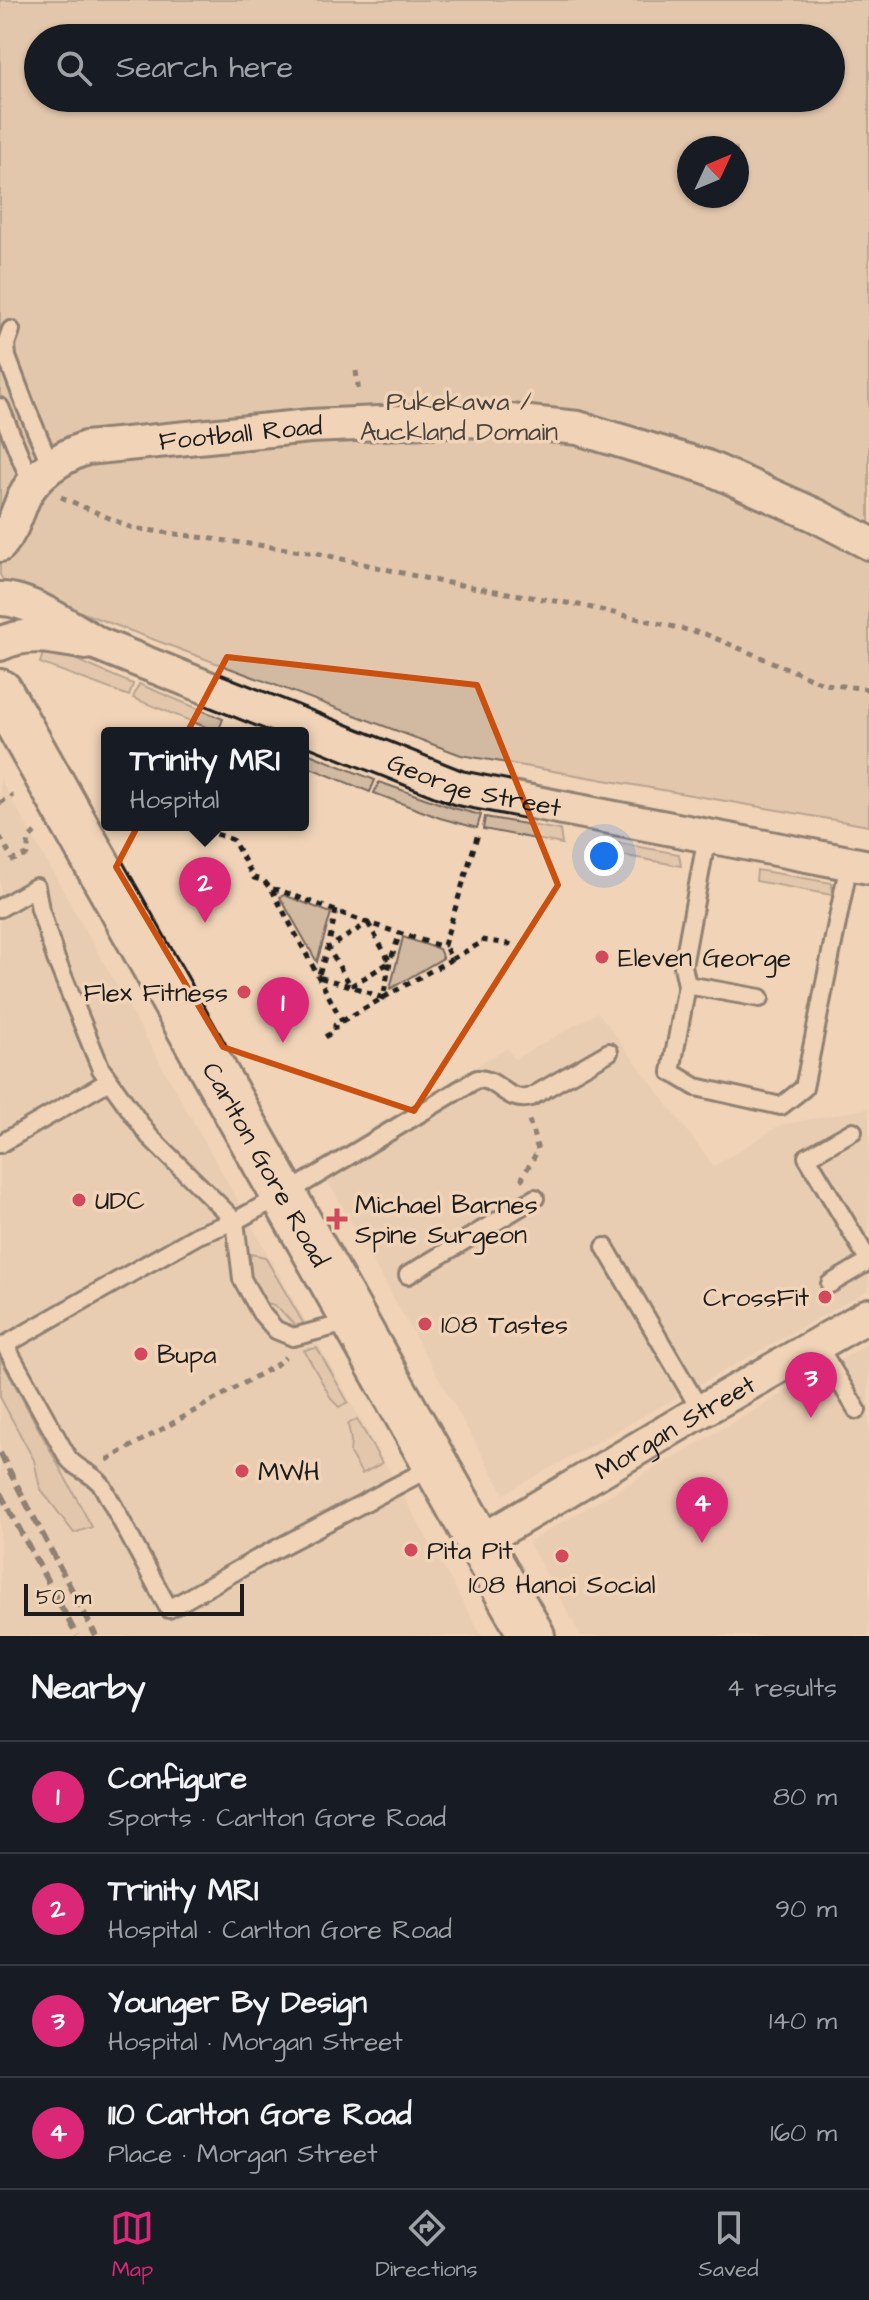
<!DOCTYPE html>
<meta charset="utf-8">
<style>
body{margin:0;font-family:"Architects Daughter",sans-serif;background:#20242c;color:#f1f3f6}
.compass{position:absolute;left:677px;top:136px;width:72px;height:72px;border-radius:50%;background:#171b24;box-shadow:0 2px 6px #0004;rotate:46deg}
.scale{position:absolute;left:24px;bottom:20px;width:220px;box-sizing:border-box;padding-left:8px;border:4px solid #1c1c1c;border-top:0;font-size:22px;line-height:28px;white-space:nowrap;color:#1c1c1c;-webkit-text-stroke:6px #f1d4b8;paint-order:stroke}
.you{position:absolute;left:604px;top:856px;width:28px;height:28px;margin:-20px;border:6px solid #fff;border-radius:50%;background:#1a73e8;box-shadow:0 0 0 12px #1a73e833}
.badge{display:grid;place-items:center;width:52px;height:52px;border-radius:50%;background:#db2777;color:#fff;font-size:26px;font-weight:700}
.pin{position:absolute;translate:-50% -66px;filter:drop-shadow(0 2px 4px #0008)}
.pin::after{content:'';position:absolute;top:42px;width:28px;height:24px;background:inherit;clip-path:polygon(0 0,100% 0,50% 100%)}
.popup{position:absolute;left:101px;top:727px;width:208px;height:104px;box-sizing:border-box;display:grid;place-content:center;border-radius:8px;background:#171b24;filter:drop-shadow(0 2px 6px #0005);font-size:26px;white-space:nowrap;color:#9ea1a6}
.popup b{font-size:30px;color:#f1f3f6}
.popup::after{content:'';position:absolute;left:50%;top:100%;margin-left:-16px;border:16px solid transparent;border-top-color:#171b24}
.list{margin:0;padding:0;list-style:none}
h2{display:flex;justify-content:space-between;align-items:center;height:104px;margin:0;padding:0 32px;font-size:34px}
h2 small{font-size:26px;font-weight:400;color:#9ea1a6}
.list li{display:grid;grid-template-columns:52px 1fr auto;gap:24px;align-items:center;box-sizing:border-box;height:112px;padding:0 32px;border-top:2px solid #363941}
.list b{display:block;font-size:30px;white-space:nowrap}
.list p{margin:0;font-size:26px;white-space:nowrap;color:#9ea1a6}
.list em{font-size:26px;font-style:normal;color:#9ea1a6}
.icon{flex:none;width:44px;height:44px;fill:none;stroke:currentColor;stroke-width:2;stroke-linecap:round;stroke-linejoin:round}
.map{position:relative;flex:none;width:869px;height:1636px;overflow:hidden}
.search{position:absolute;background:#171b24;box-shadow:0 2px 6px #0004;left:24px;right:24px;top:24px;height:88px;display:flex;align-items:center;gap:20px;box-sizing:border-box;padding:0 28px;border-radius:44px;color:#9ea1a6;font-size:30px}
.sheet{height:552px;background:#171b24}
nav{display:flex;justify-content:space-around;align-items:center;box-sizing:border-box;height:112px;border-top:2px solid #363941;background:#171b24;font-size:22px;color:#9ea1a6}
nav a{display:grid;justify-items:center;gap:4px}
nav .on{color:#db2777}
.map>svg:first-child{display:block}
.built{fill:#e1c6ad}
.green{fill:#d2b9a1;stroke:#776a5e;stroke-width:2;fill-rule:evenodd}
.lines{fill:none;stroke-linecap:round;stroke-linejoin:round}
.lane-casing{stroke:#1c1c1c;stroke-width:22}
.street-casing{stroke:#1c1c1c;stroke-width:38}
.secondary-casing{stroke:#1c1c1c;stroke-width:50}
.path{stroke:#1c1c1c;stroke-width:5;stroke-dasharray:6 6;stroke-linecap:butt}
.lane{stroke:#f1d4b8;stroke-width:16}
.street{stroke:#f1d4b8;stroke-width:32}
.secondary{stroke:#f1d4b8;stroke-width:44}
.rail{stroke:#1c1c1c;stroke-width:6;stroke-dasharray:12 6;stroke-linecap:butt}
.marked{fill:none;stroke:#c9500e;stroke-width:6;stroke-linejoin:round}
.poi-dot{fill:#d1495b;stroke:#f1d4b8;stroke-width:3}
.labels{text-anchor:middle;stroke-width:7;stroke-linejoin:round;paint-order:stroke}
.park-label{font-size:26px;fill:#4a433d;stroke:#f1d4b8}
.street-label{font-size:26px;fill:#1c1c1c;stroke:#f1d4b8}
.poi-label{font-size:26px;fill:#1c1c1c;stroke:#f1d4b8;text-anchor:start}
</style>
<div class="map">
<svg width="869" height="1636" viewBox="0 0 869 1636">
<rect width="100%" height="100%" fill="#f1d4b8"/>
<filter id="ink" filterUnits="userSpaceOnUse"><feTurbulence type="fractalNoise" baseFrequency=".0125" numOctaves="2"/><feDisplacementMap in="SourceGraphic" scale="16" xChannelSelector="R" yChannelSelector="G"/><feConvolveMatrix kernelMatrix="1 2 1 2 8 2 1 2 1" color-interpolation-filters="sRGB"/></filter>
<g filter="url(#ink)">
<!-- built -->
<path class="built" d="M0 778 246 1215 482 1636H0Z
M598 1012 714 1166 780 1125 869 1108V1290L504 1494 316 1161 507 1048 515 1059Z
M869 1343V1636H581L528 1542Z"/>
<!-- green -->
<path class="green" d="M0 0H869V826L461 755 46 599 31 588 22 589 6 585 0 575ZM38 38H831V98H38ZM689 148H737V196H689Z
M44 650 62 654 133 684 129 696 40 663Z
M139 684 223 719 218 732 133 698Z
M307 753 375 780 370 792 303 765Z
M379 782 453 808 481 815 477 828 440 818 374 793Z
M485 817 560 830 562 844 483 829Z
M607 841 679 854 681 866 605 852Z
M757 870 832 883V895L756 881Z
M284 895 331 913 317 962 280 897Z
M403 937 439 949 443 958 390 989Z
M251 1254 265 1257 305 1326 301 1328C287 1322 287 1314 277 1307 274 1304 269 1304 265 1302 251 1291 247 1270 251 1254Z
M317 1348 348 1402 339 1407 332 1400 304 1350Z
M0 1358 92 1527 74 1533 40 1488 34 1460 0 1397Z
M357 1419 382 1463 362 1474 350 1453 351 1441 348 1424Z"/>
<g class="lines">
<defs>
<path id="lane" d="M11 330 6 344 7 357 26 407 51 466
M0 407 31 483
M707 836 683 966 687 985 671 1072 696 1087 781 1106 804 1088 849 863
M0 908 36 887 40 909 56 959 101 1069 149 1136 235 1221 242 1279 261 1313 276 1330 293 1337 351 1322
M687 985 760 998
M853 1131 807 1157 869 1261
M0 1144 109 1081
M605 1247 701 1411
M408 1275 535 1198
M830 1284 869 1261
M817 1344 857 1410
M434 1466 257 1559 169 1609 103 1487C94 1473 78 1471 68 1458L5 1345 198 1235 235 1221 299 1186 477 1079C499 1078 507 1104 531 1097L609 1052"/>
<g id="street">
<path id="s1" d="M0 545C12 531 16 516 23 499 34 474 61 457 86 448L310 426 426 421 500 420 578 428 707 467 815 515 869 543"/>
<path id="s2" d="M0 599C29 598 73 629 98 644L459 788 869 867"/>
<path d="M0 644C28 630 57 638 86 643"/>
<path id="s3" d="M480 1542 701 1411 869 1315"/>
</g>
<g id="secondary">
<path id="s4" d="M0 692 532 1636"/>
</g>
</defs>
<!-- lane casing -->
<use href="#lane" class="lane-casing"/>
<!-- street casing -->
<use href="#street" class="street-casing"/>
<!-- secondary casing -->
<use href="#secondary" class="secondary-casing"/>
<!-- path -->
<path class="path" d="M356 371 359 394
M61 497 132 528 316 553 437 581 579 605 705 634 825 684 869 689
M0 803 13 795
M195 825 196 827 233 840 254 878 264 881 271 889 279 890 368 923 440 946 444 945 478 834
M0 837 13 860 27 855 29 839 35 833
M272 890 342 1021 335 1025V1031L321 1039
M336 910 328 948 318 977 351 986 383 998 390 962 400 933
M368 923 390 962 351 986 328 948Z
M452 959 479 944 481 940 509 944 510 937
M342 1021 452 959 444 945
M524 1180 522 1178 538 1150 529 1120
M107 1460 276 1365 285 1357"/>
<!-- lane -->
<use href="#lane" class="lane"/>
<!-- street -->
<use href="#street" class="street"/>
<!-- secondary -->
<use href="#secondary" class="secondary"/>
<!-- rail -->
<path class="rail" d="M0 1453 96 1636
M0 1493 77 1636"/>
</g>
</g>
<!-- marked area -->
<path d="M0 0H869V1636H0ZM227 657 477 685 558 885 414 1111 223 1047 116 867Z" fill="#f1d4b8" fill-opacity=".55" fill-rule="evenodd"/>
<path class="marked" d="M227 657 477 685 558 885 414 1111 223 1047 116 867Z"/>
<!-- markers -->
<g class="poi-dot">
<circle cx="602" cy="957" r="8"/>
<circle cx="244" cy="992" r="8"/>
<circle cx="79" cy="1200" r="8"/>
<path d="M333 1207h8v8h8v8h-8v8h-8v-8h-8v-8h8z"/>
<circle cx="825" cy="1297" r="8"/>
<circle cx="425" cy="1324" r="8"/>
<circle cx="141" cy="1354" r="8"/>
<circle cx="242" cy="1471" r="8"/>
<circle cx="411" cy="1550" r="8"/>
<circle cx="562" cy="1556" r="8"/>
</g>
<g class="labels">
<!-- park labels -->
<g class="park-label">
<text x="459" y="410">Pukekawa /<tspan x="459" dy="30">Auckland Domain</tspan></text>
</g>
<!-- street labels -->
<g class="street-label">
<text dy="9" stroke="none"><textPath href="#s1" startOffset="290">Football Road</textPath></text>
<text dy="9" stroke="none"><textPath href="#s2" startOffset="512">George Street</textPath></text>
<text dy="9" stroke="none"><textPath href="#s4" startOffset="542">Carlton Gore Road</textPath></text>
<text dy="9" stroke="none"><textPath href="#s3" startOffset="226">Morgan Street</textPath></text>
</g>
<!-- poi labels -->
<g class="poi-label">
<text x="618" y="966">Eleven George</text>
<text x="228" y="1001" text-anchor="end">Flex Fitness</text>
<text x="95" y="1209">UDC</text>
<text x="355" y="1213">Michael Barnes<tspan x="355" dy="30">Spine Surgeon</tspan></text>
<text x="809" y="1306" text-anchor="end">CrossFit</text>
<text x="441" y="1333">108 Tastes</text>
<text x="157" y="1363">Bupa</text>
<text x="258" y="1480">MWH</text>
<text x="427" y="1559">Pita Pit</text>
<text x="562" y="1593" text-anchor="middle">108 Hanoi Social</text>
</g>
</g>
</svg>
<svg class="compass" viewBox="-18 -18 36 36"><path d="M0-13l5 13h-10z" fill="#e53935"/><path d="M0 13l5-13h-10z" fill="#9ea1a6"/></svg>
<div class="scale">50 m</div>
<div class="you"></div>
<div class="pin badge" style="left:283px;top:1043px">1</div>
<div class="pin badge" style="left:205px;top:923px">2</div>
<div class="popup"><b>Trinity MRI</b>Hospital</div>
<div class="pin badge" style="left:811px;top:1418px">3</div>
<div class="pin badge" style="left:702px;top:1543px">4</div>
<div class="search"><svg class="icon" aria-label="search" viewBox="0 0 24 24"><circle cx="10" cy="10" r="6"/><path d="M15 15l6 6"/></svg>Search here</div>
</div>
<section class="sheet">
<h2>Nearby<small>4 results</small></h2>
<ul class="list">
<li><span class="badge">1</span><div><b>Configure</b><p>Sports · Carlton Gore Road</p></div><em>80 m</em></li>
<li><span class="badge">2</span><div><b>Trinity MRI</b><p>Hospital · Carlton Gore Road</p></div><em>90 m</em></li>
<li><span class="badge">3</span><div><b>Younger By Design</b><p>Hospital · Morgan Street</p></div><em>140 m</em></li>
<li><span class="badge">4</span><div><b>110 Carlton Gore Road</b><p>Place · Morgan Street</p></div><em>160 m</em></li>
</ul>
</section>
<nav>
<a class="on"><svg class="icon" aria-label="map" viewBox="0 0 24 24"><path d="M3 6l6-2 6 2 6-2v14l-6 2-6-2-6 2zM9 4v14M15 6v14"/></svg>Map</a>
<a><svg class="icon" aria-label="directions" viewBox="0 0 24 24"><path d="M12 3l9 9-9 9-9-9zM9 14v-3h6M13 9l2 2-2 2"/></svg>Directions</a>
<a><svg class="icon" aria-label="saved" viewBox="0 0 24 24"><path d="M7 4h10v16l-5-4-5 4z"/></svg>Saved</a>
</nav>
